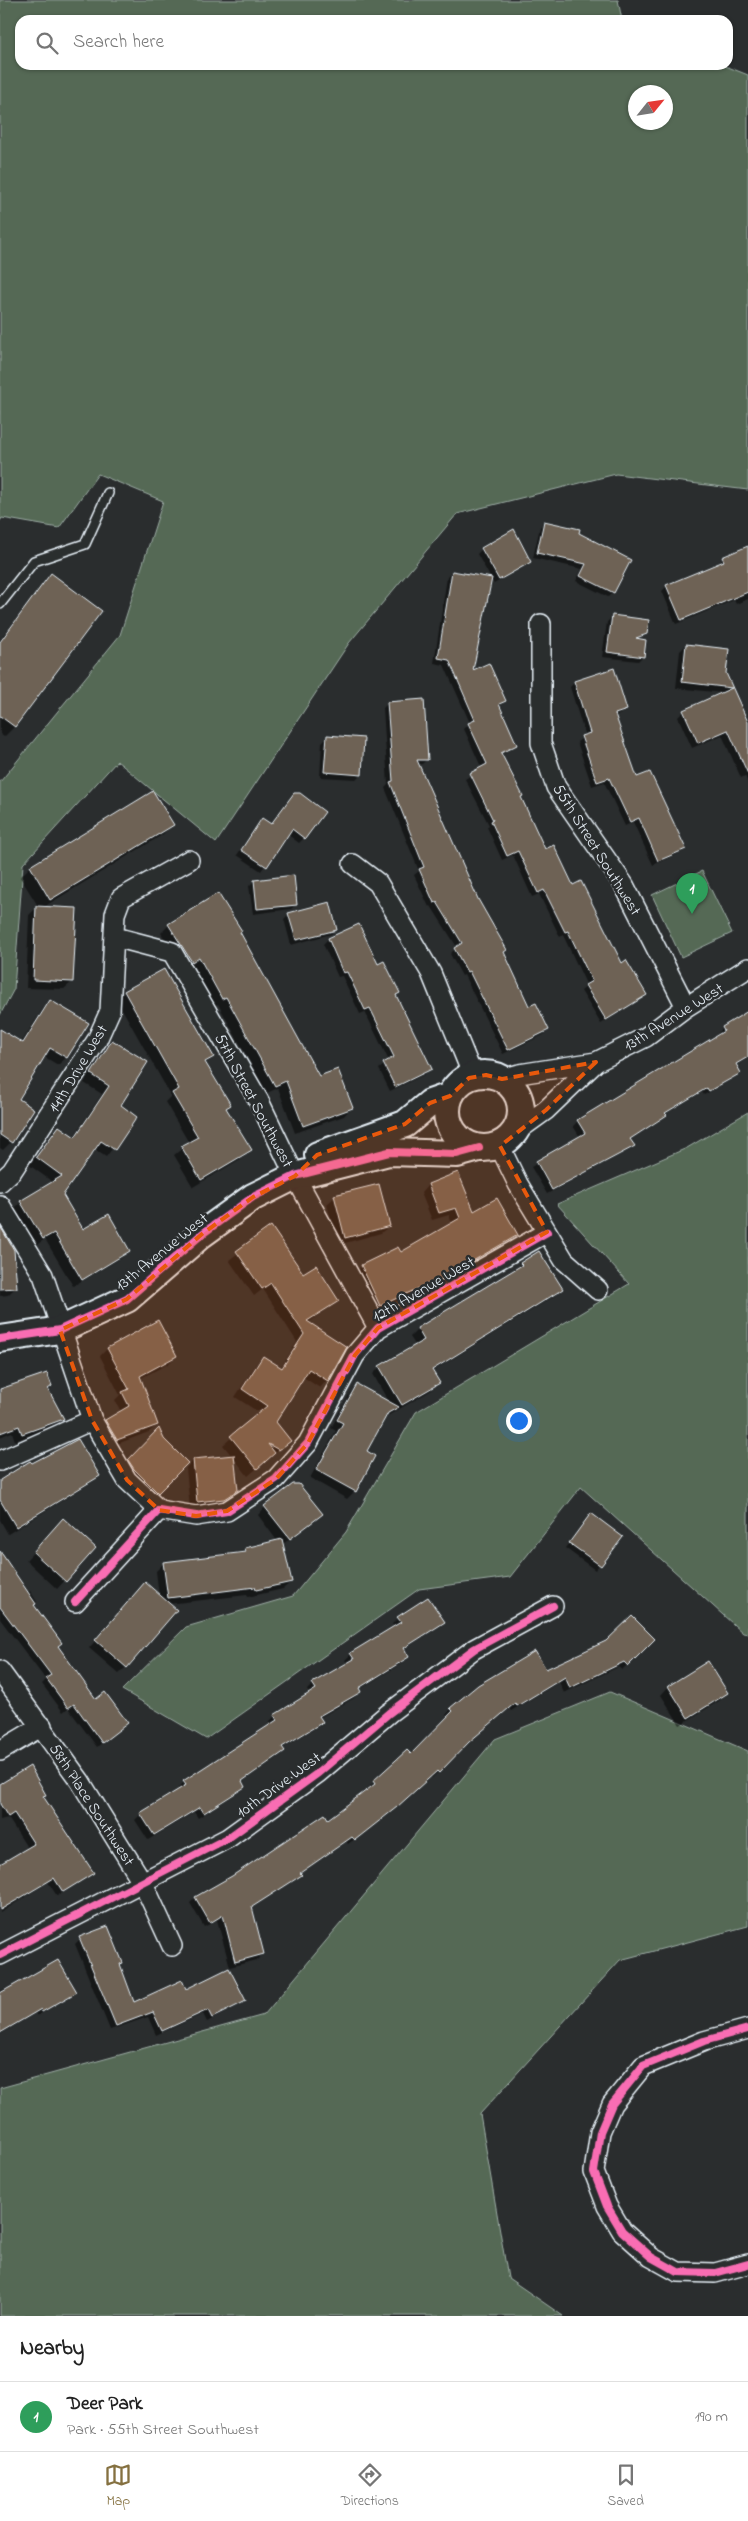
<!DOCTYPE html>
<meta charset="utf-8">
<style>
body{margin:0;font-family:"Indie Flower",sans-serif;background:#f2f2f2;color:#222}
.compass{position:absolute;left:628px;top:85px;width:45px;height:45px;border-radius:50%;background:#fff;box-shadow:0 1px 4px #0004;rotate:60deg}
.you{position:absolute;left:518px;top:1420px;width:18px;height:18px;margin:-12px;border:4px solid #fff;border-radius:50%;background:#1a73e8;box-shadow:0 0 0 8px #1a73e833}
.badge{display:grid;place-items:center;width:32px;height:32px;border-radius:50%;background:#857141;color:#fff;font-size:16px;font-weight:700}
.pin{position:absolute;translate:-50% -41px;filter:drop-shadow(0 1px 2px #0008)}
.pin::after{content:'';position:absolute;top:26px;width:18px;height:15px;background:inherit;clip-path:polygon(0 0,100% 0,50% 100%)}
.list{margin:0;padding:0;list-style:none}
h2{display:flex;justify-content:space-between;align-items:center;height:65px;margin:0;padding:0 20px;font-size:21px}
h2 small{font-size:16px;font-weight:400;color:#767676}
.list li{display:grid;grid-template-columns:32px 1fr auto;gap:15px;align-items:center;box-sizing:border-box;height:70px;padding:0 20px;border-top:1px solid #e0e0e0}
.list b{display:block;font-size:19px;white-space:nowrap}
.list p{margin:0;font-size:16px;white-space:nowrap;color:#767676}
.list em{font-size:16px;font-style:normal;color:#767676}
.icon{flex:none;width:28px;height:28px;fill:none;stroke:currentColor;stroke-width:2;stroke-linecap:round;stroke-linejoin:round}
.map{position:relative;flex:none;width:748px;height:2316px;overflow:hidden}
.search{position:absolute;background:#fff;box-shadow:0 1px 4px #0004;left:15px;right:15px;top:15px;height:55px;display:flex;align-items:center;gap:12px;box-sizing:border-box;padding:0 18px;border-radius:15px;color:#767676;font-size:19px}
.sheet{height:135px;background:#fff}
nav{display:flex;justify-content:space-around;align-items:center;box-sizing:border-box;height:70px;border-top:1px solid #e0e0e0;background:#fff;font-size:14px;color:#767676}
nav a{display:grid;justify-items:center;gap:2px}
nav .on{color:#857141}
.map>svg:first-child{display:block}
.green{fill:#546955;stroke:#9eada6;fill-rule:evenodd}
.shadow{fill:#0007}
.building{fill:#6e6254;stroke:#e8f1f8}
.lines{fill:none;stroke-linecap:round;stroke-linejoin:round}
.lane-casing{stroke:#e8f1f8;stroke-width:12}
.street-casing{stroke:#e8f1f8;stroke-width:22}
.secondary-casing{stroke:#e8f1f8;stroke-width:30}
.lane{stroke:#2a2d2e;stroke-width:9}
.street{stroke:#2a2d2e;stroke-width:19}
.secondary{stroke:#2a2d2e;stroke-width:26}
.cycleway-casing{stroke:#2a2d2e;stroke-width:11}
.cycleway{stroke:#f96db3;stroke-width:8}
.marked{fill:#e8590c;fill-opacity:0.2;stroke:#e8590c;stroke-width:4;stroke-dasharray:10 6;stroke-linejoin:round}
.labels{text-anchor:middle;stroke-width:5;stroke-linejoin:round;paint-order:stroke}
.street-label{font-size:16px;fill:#e8f1f8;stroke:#2a2d2e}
</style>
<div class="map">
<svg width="748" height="2316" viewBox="0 0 748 2316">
<rect width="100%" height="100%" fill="#2a2d2e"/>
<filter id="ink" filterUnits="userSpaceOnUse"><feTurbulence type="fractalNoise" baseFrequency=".02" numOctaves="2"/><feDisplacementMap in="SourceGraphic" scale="10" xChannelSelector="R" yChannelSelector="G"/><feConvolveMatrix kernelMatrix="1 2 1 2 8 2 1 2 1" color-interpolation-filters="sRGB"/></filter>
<g filter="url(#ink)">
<!-- green -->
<path class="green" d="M0 0H618L622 20H20V65H723L748 75V490L616 474 457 514 349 643 216 843 117 761 23 864 14 989 0 1015V782L120 635 163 501 98 474 59 528 2 518 0 521ZM666 92V122H636V92Z
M702 871 732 933 681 957 652 895Z
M748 1112V1634L743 1633 581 1487 510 1577 419 1589 206 1739 122 1690 186 1627 293 1596 346 1532 416 1412 629 1284 557 1204 687 1148Z
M610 1692 748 1751V1926L620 1960 480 2114 508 2278 563 2316H0V2088L264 2015 495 1739Z"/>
<!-- shadow -->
<path class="shadow" d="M545 522 578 534 613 592 608 597 576 581 582 569 533 558 540 527Z
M748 547V599L736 604 734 600 676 624 662 591 667 586 719 564 723 558Z
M482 549 530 561 494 584 477 554Z
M452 572 471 673 504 700 499 705 516 745 501 755 520 798 544 850 572 887 621 965 645 995 601 1024 581 991 587 986 563 935 560 937 539 894 532 897 513 855 502 860 487 827 489 825 465 779 482 769 464 729 470 723 444 665 434 663 447 577Z
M51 575 100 611 14 727 4 737 0 734V640Z
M612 617 646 633 639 640 643 656 638 661 602 657 607 622Z
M686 645 725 674 748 725V783L745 776 741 778 722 735 692 748 678 717 684 711 723 693 676 688 680 651Z
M575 682 626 710 615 717 637 779 684 848 679 853 653 865 633 822 625 826 604 782 592 786 577 742 585 736 570 687Z
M388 703 427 759 422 764H418L477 899 529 1008 548 1030 543 1035 503 1054 464 975 462 976 450 954 457 947 431 906 429 907 414 875 419 871 385 788 388 785 383 708Z
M327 737 361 774 356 779 320 777 322 742Z
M153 793 172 825 162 835 42 908 72 982 64 989 26 988 29 915 38 906 20 877 30 867Z
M295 794 304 838 299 843 287 834 261 871 237 855 257 825 262 820 270 825Z
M254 881 296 904 291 909 253 914 249 886Z
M289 914 336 929 331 934 291 945 284 919Z
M169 925 239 932 319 1077 351 1108 344 1116 295 1133 278 1088 267 1093 218 1004 214 1006 191 964 184 969 161 933Z
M359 925 377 966 398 993 395 997 430 1069 425 1074 390 1091 379 1069 389 1061 365 1012 360 1014 342 976 338 977 323 944 328 939Z
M125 992 213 1057 205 1064 229 1105 225 1109 250 1150 242 1158 193 1187 174 1155 189 1143 165 1102 171 1096 117 1000Z
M50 1001 87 1024 66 1058 58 1065 43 1056 17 1099 11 1142 3 1150 0 1148V1038L21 1043 43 1009Z
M748 1012V1058L735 1066 739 1072 734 1077 704 1095 702 1092 664 1114 660 1120 629 1140 633 1145 628 1150 547 1194 531 1167 580 1137 573 1126 578 1121 719 1036 718 1033 723 1028Z
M112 1041 119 1106 136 1117 106 1157 94 1149 61 1195 83 1231 128 1250 121 1258 73 1286 45 1239 35 1246 13 1210 21 1202 54 1183 29 1165 59 1127 73 1138 102 1094 84 1083 105 1049Z
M458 1174 473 1213 517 1235 509 1242 423 1291 422 1289 373 1312 354 1273 362 1266 400 1254 452 1224 449 1215 432 1220 421 1193 428 1185Z
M335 1197 389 1226 381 1233 338 1245 327 1204Z
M271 1228 303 1274 337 1301 308 1323 327 1380 320 1388 303 1377 274 1422 289 1441 248 1476 233 1457 237 1490 215 1507 190 1509 186 1468 193 1460 232 1456 223 1445 260 1413 235 1397 256 1365 263 1358 280 1369 297 1342 263 1289 254 1296 229 1260Z
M0 1244 16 1287 8 1295 0 1296Z
M521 1264 561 1289 554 1296 431 1372 438 1383 430 1391 384 1418 365 1452 374 1457 355 1491 347 1499 310 1478 336 1431 331 1428 350 1393 357 1385 389 1403 373 1374 380 1367 416 1346 410 1337 418 1329 513 1271Z
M107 1349 176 1356 168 1364 139 1379 157 1425 149 1432 109 1447 98 1429 121 1412 115 1400 120 1395 100 1356Z
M47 1389 62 1419 55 1426 15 1441 12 1432 0 1437V1391Z
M159 1430 163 1440 186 1463 150 1500 121 1468Z
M98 1475 90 1483 8 1534 0 1520V1481Z
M265 1507 321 1514 282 1545 291 1582 283 1589 248 1597 247 1595 168 1604 126 1667 119 1674 89 1648 138 1592 159 1596 156 1571 163 1564 241 1554 246 1549 278 1542 258 1515Z
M587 1520 621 1537 595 1570 565 1548Z
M56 1528 95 1548 57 1589 26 1560Z
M0 1554 26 1594 30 1591 37 1602 33 1606 57 1646 96 1701 126 1723 97 1747 68 1708 63 1712 42 1684 46 1680 0 1619Z
M398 1618 443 1622 403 1650 408 1657 402 1663 358 1690 360 1692 354 1698 319 1718 321 1722 315 1728 282 1748 284 1751 278 1757 241 1782 244 1786 238 1792 198 1818 194 1812 148 1840 135 1820 141 1814 180 1790 178 1788 184 1782 271 1725 269 1722 275 1716 310 1695 307 1690 313 1684 348 1664 345 1660 351 1654 394 1627 392 1624Z
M653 1639 622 1670 618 1667 564 1693 559 1682 511 1711 509 1708 462 1747 432 1778 430 1776 390 1813 348 1844 346 1841 299 1874 294 1880 251 1908 263 1954 257 1960 230 1967 217 1920 204 1927 190 1903 195 1898 328 1821 370 1789 368 1788 374 1782 407 1752 411 1756 448 1718 446 1715 451 1709 546 1671Z
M707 1663 726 1693 719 1701 680 1725 661 1695 668 1687Z
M0 1786 45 1794 42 1797 92 1873 57 1896 48 1882 0 1913V1866L28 1849 8 1818 0 1820Z
M80 1939 119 1965 133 2004 186 1991 244 2000 239 2005 207 2022 203 2014 156 2035 148 2017 110 2030 75 1944Z
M6 1988 8 1990 75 1992 37 2016 35 2013 0 2034V1991Z"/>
<!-- building -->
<path class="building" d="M544 521 580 529 579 533 631 560 614 593 580 576 586 564 537 553Z
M514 529 531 562 499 580 481 548Z
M748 546V592L681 620 666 585 724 561 722 557Z
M452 571 492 578 473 670 489 663 506 701 499 704 517 745 501 753 523 796 521 797 545 849 554 845 573 885 581 881 622 963 626 960 647 995 606 1020 585 985 592 981 568 931 565 932 544 890 538 893 518 851 507 856 491 821 493 820 470 773 487 764 468 723 475 720 449 660 438 658Z
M51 573 102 611 15 727 0 716V642Z
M612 615 649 620 647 634 636 638 646 640 644 657 607 652Z
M686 644 729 649 726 673 748 722V774L728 730 698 743 683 710 732 688 682 682Z
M614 668 627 710 615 714 637 777 650 772 686 849 658 861 639 818 630 822 609 778 597 782 581 736 590 733 574 681Z
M424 699 428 760H417L478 899 507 950 504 952 529 1006 536 1003 549 1030 508 1050 469 971 467 972 454 948 462 943 437 902 434 903 419 869 424 867 390 782 393 781 387 702Z
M327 735 364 738 362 775 324 772Z
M153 791 174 825 50 900 30 866Z
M294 793H300L325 812 305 839 292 829 267 867 241 850 262 818 271 824Z
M294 875 297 905 257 909 254 880Z
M218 893 242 931 240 932 319 1076 338 1069 353 1108 303 1126 286 1081 275 1086 226 997 222 999 199 957 192 962 168 924Z
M330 902 337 930 296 940 288 913Z
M36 906 77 908 73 982 33 980Z
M359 924 378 964 384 961 400 993 396 995 432 1069 395 1087 383 1063 394 1057 370 1008 365 1010 347 972 343 973 328 938Z
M164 969 214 1057 205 1062 231 1105 226 1108 252 1150 201 1180 181 1146 198 1137 172 1093 179 1089 124 991Z
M50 1000 89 1023 67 1058 50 1048 19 1099 34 1109 12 1143 0 1135V1029L23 1043Z
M748 1011V1057L736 1064 741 1073 709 1091 707 1088 665 1113 667 1115 630 1139 635 1146 552 1190 536 1161 585 1133 577 1120 724 1031 722 1027Z
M112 1040 148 1062 121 1105 137 1117 115 1150 101 1141 63 1195 83 1229 109 1214 130 1251 82 1280 54 1233 43 1239 20 1201 62 1176 36 1157 59 1126 75 1137 109 1086 91 1074Z
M458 1172 474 1211 497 1198 518 1235 431 1285 430 1283 380 1306 361 1265 398 1247 401 1252 460 1218 456 1208 439 1213 428 1184Z
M379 1184 390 1226 345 1238 334 1195Z
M0 1226 14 1250 17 1288 0 1289Z
M271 1226 303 1273 316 1265 339 1301 307 1321 347 1347 328 1381 309 1369 276 1422 291 1441 279 1450 268 1444 275 1453 257 1469 230 1436 267 1406 242 1389 263 1356 282 1368 304 1334 271 1283 262 1289 236 1251Z
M539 1251 563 1289 432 1370 440 1383 402 1405 379 1366 424 1340 417 1328 522 1265 520 1263Z
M158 1320 177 1356 140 1376 158 1425 117 1440 105 1420 129 1406 122 1392 129 1389 107 1348Z
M47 1373 52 1386 48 1389 64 1419 22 1434 19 1426 0 1433V1389Z
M357 1384 399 1407 388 1413 367 1451 375 1456 356 1492 316 1470 343 1423 337 1420Z
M159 1428 164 1439 188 1463 158 1493 134 1469 128 1460Z
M78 1439 100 1476 16 1527 0 1500V1480L30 1461 32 1463Z
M234 1455 238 1490 224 1499 197 1502 193 1459Z
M293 1484H299L323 1514 290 1539 264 1506Z
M591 1513 623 1537 601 1566 569 1543Z
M63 1518 96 1548 66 1582 33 1552Z
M282 1539 292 1582 256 1590 255 1587 168 1598 163 1562 246 1552 245 1548Z
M0 1551 36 1604 34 1605 62 1643 58 1646 96 1699 105 1692 128 1723 102 1743 74 1704 68 1708 46 1678 51 1675 0 1607Z
M145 1582 177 1610 127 1668 95 1640Z
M428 1597 445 1622 404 1648 409 1657 359 1688 361 1692 319 1716 323 1722 282 1747 285 1751 242 1781 245 1787 204 1813 200 1807 154 1835 140 1813 186 1785 183 1781 277 1720 274 1715 316 1689 312 1683 354 1659 350 1653 401 1622 397 1617Z
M632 1616 655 1639 628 1666 624 1662 570 1688 565 1677 517 1706 515 1703 469 1742 439 1773 437 1771 397 1807 355 1840 352 1837 300 1873 302 1875 252 1907 264 1954 235 1962 223 1915 210 1923 195 1897 232 1876 325 1814 328 1819 375 1784 373 1781 407 1750 411 1754 453 1711 450 1708 478 1685 535 1651 546 1669 606 1641Z
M708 1661 728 1693 688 1718 668 1686Z
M30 1766 46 1795 43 1796 94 1873 63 1892 54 1878 0 1910V1864L34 1844 14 1813 8 1817 0 1804V1784Z
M108 1926 123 1963 120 1964 134 2002 182 1980 186 1989 229 1968 246 2001 212 2018 208 2010 162 2031 153 2012 116 2026 79 1937Z
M58 1960 77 1992 42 2012 41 2009 0 2033V1993Z"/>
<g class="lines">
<defs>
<path id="lane" d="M0 604 34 561 85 544 108 493"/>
<path id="street" d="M541 624V743L556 787 624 885 686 1007
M353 864 378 883 431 973 473 1076
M115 937 172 952 259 1101 295 1176 378 1328
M502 1079 519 1074 596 1062 646 1037 686 1007 748 968
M514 1133 546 1110 596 1062
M499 1145 518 1184 564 1260 598 1290
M0 1182 12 1171 97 1040 110 1011 115 914 121 898 189 860
M0 1205 43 1275 92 1420 127 1480 159 1510
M0 1461 92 1420
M75 1602 159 1510 196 1516 227 1511 276 1479 308 1443 355 1355 378 1328 547 1232
M0 1671 80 1781 143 1883 172 1946
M0 1751 42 1726
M0 1955 228 1838 318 1773 389 1713 474 1649 553 1606
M748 2029 704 2041 643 2066 612 2104 600 2132 594 2172 607 2206 622 2231 651 2257 678 2272 715 2273 748 2264"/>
<path id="secondary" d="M447 1111a37 37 0 1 1 74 0a37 37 0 1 1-74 0Z
M318 1155 405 1124 430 1103 450 1096
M0 1339 60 1330 127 1299 202 1234 253 1197 295 1176 389 1152 457 1154 479 1148"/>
</defs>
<!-- lane casing -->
<use href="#lane" class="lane-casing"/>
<!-- street casing -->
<use href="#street" class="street-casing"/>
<!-- secondary casing -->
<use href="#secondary" class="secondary-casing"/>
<!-- lane -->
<use href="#lane" class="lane"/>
<!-- street -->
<use href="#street" class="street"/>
<!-- secondary -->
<use href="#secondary" class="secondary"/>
<defs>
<path id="cycleway" d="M0 1339 60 1330 127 1299 202 1234 253 1197 295 1176 389 1152 457 1154 479 1148
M75 1602 159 1510 196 1516 227 1511 276 1479 308 1443 355 1355 378 1328 547 1232
M0 1955 228 1838 318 1773 389 1713 474 1649 553 1606
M748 2029 704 2041 643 2066 612 2104 600 2132 594 2172 607 2206 622 2231 651 2257 678 2272 715 2273 748 2264"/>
</defs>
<!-- cycleway casing -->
<use href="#cycleway" class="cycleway-casing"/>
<!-- cycleway -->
<use href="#cycleway" class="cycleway"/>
</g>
</g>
<!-- marked area -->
<path class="marked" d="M596 1062 546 1110 500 1146 547 1232 378 1328 355 1355 308 1443 276 1479 227 1511 196 1516 159 1510 127 1480 92 1420 60 1330 127 1299 202 1234 253 1197 295 1176 317 1155 405 1124 430 1103 450 1096 469 1078 486 1075 502 1079Z"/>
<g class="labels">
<!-- street labels -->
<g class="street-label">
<text transform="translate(598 849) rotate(58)" y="6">55th Street Southwest</text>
<text transform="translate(673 1016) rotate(-32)" y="6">13th Avenue West</text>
<text transform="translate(77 1068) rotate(-59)" y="6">14th Drive West</text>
<text transform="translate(255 1100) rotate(62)" y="6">57th Street Southwest</text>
<text transform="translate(161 1251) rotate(-39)" y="6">13th Avenue West</text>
<text transform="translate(423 1288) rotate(-30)" y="6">12th Avenue West</text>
<text transform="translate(278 1784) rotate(-36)" y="6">10th Drive West</text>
<text transform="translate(93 1804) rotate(57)" y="6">58th Place Southwest</text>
</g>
</g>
</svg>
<svg class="compass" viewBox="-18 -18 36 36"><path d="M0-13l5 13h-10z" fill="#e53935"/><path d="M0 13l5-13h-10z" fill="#767676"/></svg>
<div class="you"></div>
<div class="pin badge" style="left:692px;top:914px;background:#2e9e5b">1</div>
<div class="search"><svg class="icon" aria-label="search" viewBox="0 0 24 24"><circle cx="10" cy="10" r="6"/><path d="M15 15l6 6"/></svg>Search here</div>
</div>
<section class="sheet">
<h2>Nearby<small></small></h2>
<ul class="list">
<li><span class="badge" style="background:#2e9e5b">1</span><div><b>Deer Park</b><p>Park · 55th Street Southwest</p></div><em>190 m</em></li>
</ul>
</section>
<nav>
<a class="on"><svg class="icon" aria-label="map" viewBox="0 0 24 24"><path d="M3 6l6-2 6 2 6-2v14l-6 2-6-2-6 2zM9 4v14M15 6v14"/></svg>Map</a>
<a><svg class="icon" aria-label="directions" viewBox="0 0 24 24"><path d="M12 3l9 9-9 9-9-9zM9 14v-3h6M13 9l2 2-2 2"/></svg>Directions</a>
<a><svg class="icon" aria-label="saved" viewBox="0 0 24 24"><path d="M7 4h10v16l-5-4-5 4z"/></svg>Saved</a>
</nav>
